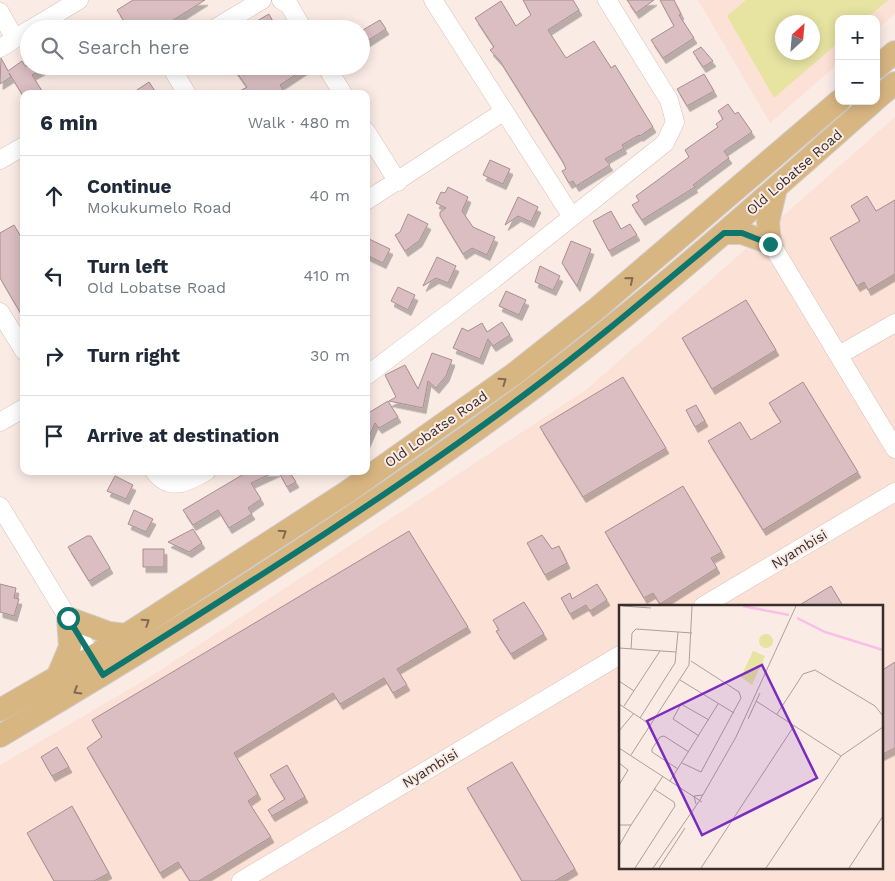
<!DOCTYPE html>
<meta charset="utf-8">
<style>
body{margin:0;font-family:"Work Sans",sans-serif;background:#f2f2f3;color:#1f2937}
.controls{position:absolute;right:15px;top:15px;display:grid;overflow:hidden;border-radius:10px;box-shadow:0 2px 12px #0003}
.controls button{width:45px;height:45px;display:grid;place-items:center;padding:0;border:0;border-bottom:1px solid #e0e1e3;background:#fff;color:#1f2937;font:25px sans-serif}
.compass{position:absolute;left:775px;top:15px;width:45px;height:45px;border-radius:50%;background:#fff;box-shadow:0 2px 12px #0003;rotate:26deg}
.stop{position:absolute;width:15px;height:15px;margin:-11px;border:4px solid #0f766e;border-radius:50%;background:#fff}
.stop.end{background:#0f766e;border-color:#fff;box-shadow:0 1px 5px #0008}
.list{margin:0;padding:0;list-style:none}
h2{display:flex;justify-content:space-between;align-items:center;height:65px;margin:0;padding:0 20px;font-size:21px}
h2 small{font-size:16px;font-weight:400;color:#747a83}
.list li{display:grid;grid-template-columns:32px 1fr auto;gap:15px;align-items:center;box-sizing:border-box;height:80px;padding:0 20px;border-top:1px solid #e0e1e3}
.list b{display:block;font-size:19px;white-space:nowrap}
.list p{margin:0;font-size:16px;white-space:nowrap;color:#747a83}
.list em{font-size:16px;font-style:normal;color:#747a83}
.icon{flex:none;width:28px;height:28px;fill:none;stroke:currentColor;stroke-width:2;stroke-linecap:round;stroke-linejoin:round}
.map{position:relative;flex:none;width:895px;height:881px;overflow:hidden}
.search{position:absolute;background:#fff;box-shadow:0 2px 12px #0003;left:20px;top:20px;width:350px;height:55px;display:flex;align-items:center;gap:12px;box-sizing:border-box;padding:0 18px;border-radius:28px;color:#747a83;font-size:19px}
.panel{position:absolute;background:#fff;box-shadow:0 2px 12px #0003;left:20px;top:90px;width:350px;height:385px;border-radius:10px}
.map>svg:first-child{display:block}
.built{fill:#fce1d6;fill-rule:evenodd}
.green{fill:#e7e3a1;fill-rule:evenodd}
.building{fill:#dabec1;stroke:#a88e91;filter:url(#shadow)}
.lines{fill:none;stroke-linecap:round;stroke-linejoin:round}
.minor-casing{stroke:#dac0b7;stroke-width:19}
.major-casing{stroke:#cfcdcc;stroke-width:24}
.minor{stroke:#fff;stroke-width:18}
.major{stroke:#d8b682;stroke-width:22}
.oneway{stroke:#806b52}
.route{stroke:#0f766e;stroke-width:6}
.labels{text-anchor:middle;stroke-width:4;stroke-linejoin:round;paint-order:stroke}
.street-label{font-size:14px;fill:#382e2b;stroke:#fbebe5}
.inset-river{fill:none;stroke:#fabfe7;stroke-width:2.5}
.inset-road{fill:none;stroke:#ad9f9b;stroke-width:1}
.view{fill:#7b2cbf;fill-opacity:0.15;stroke:#7b2cbf;stroke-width:2.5}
.inset-edge{fill:none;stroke:#382e2b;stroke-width:2.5}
</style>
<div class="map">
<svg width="895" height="881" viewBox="0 0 895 881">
<defs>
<filter id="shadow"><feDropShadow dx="3" dy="5.5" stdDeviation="0" flood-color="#0004"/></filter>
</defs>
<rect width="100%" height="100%" fill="#fbebe5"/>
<!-- built -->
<path class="built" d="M698 0H895V14L876 30V19H839V63L770 123ZM782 22H812V52H782Z
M895 117V881H0V765L150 677 586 390ZM620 606H881V867H620Z"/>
<!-- green -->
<path class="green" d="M746 0H888L866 19H839V42L774 98 727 16ZM782 22H812V52H782Z"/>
<!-- building -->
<path class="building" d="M133 0H205L164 26 161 21 149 29H129L117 10Z
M523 0H573L579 10 548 30 566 58 594 41 610 66 611 68 615 65 653 127 640 136 639 135 622 145 624 148 605 159 610 165 576 186 573 181 569 183 562 171 566 169 563 162 500 61 490 50 494 47 475 18 501 1 516 26 531 15Z
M627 0H654L636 13Z
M660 0H674L681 14 679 15 694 38 663 58 651 40 674 26Z
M269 14 277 29H243Z
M380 20 386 29 361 45V31Z
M701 47 713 61 703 67 693 52Z
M1 58 8 71 22 61 25 66H48L32 75 44 94H22L9 73 11 77 0 84Z
M232 66H309L280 85 283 90 276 94H235L247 87Z
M704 74 714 91 687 106 677 89Z
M149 82 157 94H131Z
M728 104 735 114 738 112 752 132 724 151 729 158 693 185 695 187 642 220 632 205 639 201 636 196 689 157 685 150 718 127 716 124 723 119 718 111Z
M490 160 510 169 503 184 483 175Z
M448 187 468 197 462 211 473 227 495 237 487 255 472 248 463 254 440 216V212L446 208 436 203 441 192 445 193Z
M867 196 876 211 895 200V274L868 290 864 282 857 286 830 238 860 221 851 206Z
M518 197 538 207 531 222 518 216 505 225Z
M611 211 621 229 630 224 637 235 609 251 593 221Z
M408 214 428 224 419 241 405 251 395 235 400 232Z
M14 225 24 242V319L0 278V233Z
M369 239 390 249 383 263 366 255Z
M571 241 591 249 577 286 562 263Z
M437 257 456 266 448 283 436 278 423 286Z
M540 266 560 276 553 290 535 282Z
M398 287 415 295 408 310 391 301Z
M506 291 526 300 519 315 499 306Z
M746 300 776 350 712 389 682 338Z
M502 322 510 335 493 346 488 339 480 359 453 348 462 328 468 331 482 323 487 332Z
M432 353 452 360 446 376 436 388 428 381 423 408 389 401 396 397 385 375 405 365 418 389Z
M623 377 666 448 583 497 540 427Z
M803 382 858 472 763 530 708 441 740 422 751 440 781 422 769 403Z
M388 401 398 417 379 428 375 423 366 444V410L370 412Z
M696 405 705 421 695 427 686 410Z
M249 471H277L251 483 261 499 248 508 252 514 229 528 218 510 193 525 183 510Z
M278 471H289L296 482 287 487Z
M115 476 133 485 126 499 107 491Z
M683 486 722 552 711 558 717 568 660 604 653 593 644 598 605 532Z
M134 510 153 519 146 532 128 524Z
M193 529 202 543 189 552 168 542Z
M409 531 468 627 397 669 407 685 393 693 384 678 340 704 333 693 234 753 258 794 248 801 271 837 199 881H190L178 862 160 873 87 748 102 737 92 720Z
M542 535 552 549 559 546 567 563 545 575 527 543Z
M87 536H91L110 568 89 581 68 547Z
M143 549H164V567H143Z
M0 584 16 588 14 598 19 599 14 616 0 612Z
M597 584 607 600 590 611 586 605 570 614 561 598 570 593 572 599Z
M831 586 843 606H798Z
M524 602 544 634 511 654 496 631 499 630 493 620Z
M895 662V748L881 755V671Z
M57 747 69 767 52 776 41 757Z
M512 762 575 869 555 881H522L467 788Z
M287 765 305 797 272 816 268 810 285 799 270 775Z
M72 806 109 873 94 881H54L27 833Z"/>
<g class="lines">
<defs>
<path id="minor" d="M281 0 289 5 303 29
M433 0 572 217
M0 12 15 39
M31 29 79 0
M214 29 262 0
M0 48 29 30
M175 66 174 72 187 94
M326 66 343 94
M366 131 398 182
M0 160 24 146
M366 201 503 112
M764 232 895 449
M0 312 24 351
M839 355 895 323
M366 376 494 279 665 143 675 122 669 100 607 0
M0 422 24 408
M154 471C170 493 189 482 207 471
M0 506 98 667
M703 606 895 492
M241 881 620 655"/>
<path id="major" d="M876 68 895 52
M876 99 895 83
M724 233H742L770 243 768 222 776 188
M57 678 70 647 68 618 109 633 126 635
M0 710 92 657 347 492 514 374 595 310 839 101
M0 736C179 630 357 519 524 395 646 304 760 202 874 101"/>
</defs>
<!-- minor casing -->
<use href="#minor" class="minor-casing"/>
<!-- major casing -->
<use href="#major" class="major-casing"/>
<!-- minor -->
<use href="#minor" class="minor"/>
<!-- major -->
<use href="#major" class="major"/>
</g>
<!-- one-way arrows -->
<defs><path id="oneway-chevron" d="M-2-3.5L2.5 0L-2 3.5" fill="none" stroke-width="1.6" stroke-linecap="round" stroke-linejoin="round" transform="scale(1.25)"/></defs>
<g class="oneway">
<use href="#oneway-chevron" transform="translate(630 280) rotate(-40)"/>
<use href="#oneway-chevron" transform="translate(503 381) rotate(-35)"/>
<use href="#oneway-chevron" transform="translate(283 533) rotate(-33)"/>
<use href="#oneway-chevron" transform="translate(146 622) rotate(-33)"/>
<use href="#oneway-chevron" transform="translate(77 691) rotate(149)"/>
</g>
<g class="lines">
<!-- route -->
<path class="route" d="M68 618 103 675C246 585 389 496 524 395 593 344 658 288 724 233H742L770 244"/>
</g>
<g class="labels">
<!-- street labels -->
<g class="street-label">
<text transform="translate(794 172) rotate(-41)" y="5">Old Lobatse Road</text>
<text transform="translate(436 429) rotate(-35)" y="5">Old Lobatse Road</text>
<text transform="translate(799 549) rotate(-31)" y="5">Nyambisi</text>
<text transform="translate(430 768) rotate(-31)" y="5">Nyambisi</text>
</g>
</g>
<!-- overview -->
<g transform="translate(619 605)">
<rect width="264" height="264" fill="#fbebe5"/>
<path d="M140 36a7 7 0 1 1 14 0a7 7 0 1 1-14 0ZM134 46 146 51 133 80 122 72Z" fill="#e7e3a1"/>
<path class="inset-river" d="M124 1 170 10M178 13 206 27 264 45"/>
<path class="inset-road" d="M4 1 32 3M0 43 57 47M12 44 13 28 17 24 73 28M61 75 115 108M0 76 15 86M137 96 222 151M0 99 32 120M5 101 41 46M158 109 184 69 196 65 256 101 264 111M21 113 56 58 59 27M129 114 141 88M0 126 15 108M80 131 54 114 62 99 90 115M0 143 83 197M12 150 70 60 73 1M0 158 9 165 0 180M63 158 82 167 122 93 120 87 72 56M59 164 33 147V144L41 132 45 131 70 147M51 176 99 99M77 199 75 191 84 190M0 220H12L44 171M0 241 12 220M16 263 56 201 55 197 35 184M34 263 81 195 117 132 177 1M40 263 66 223M82 263 175 121M147 263 222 151 264 122M230 263 264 211"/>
<path class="view" d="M143 60 198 173 83 230 28 116Z"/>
<rect width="264" height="264" class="inset-edge"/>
</g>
</svg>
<div class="controls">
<button>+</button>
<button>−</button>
</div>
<svg class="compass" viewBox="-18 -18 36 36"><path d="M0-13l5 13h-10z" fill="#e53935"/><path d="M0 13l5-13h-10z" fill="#747a83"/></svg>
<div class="stop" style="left:68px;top:618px"></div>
<div class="stop end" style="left:770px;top:244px"></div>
<div class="search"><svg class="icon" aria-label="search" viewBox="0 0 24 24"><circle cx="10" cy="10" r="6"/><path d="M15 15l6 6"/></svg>Search here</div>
<section class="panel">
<h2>6 min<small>Walk · 480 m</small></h2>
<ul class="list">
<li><svg class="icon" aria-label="ahead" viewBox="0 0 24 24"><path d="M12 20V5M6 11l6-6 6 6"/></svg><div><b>Continue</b><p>Mokukumelo Road</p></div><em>40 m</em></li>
<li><svg class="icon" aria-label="left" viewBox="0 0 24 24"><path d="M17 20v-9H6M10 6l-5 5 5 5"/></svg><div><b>Turn left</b><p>Old Lobatse Road</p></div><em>410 m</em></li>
<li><svg class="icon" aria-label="right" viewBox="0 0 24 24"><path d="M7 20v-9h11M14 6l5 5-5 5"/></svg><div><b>Turn right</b></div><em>30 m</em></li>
<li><svg class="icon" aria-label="arrive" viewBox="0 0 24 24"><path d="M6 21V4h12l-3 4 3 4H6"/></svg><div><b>Arrive at destination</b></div></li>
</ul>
</section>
</div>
